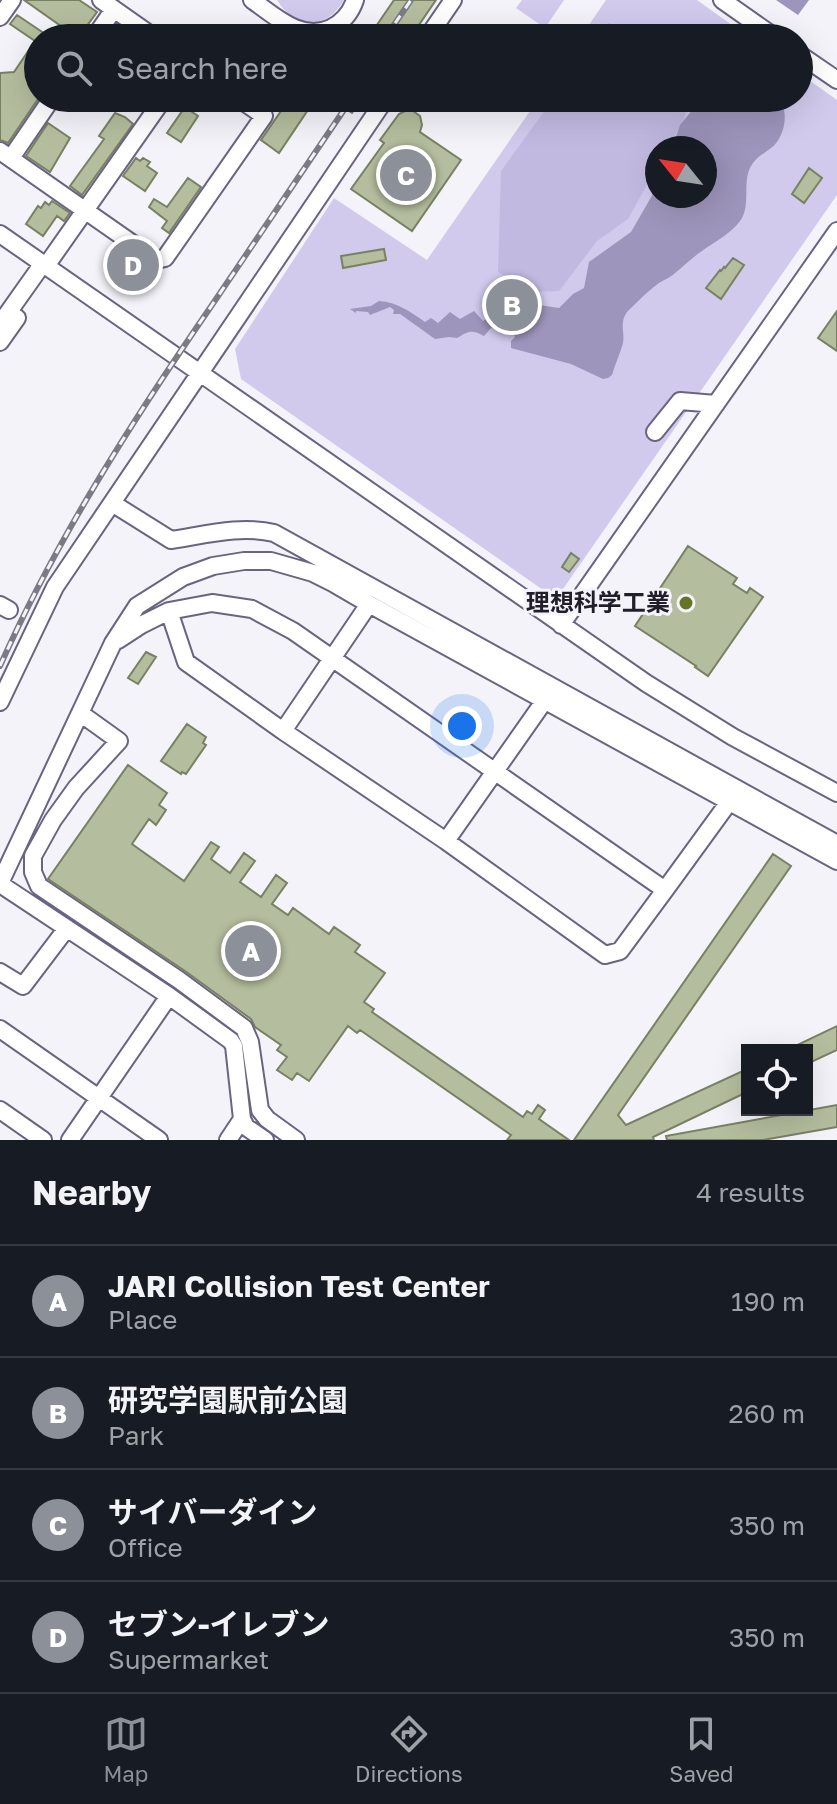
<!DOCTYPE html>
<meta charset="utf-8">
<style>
body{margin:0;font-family:"Golos Text","Noto Sans JP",sans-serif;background:#20242c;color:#f1f3f6}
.controls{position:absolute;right:24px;bottom:24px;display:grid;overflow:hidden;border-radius:0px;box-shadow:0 8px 32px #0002}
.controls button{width:72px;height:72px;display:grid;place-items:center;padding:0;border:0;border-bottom:2px solid #363941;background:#171b24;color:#f1f3f6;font:40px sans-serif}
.compass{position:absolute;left:645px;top:136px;width:72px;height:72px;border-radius:50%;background:#171b24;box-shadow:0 8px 32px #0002;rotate:300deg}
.you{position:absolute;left:462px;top:726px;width:28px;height:28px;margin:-20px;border:6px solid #fff;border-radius:50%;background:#1a73e8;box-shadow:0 0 0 12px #1a73e833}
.badge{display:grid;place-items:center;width:52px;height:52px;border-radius:50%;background:#8c9099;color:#fff;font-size:26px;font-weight:700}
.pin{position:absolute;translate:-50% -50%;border:4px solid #fff;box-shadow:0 2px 8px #0006}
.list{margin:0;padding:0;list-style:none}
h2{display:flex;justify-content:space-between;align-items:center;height:104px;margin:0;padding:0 32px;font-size:34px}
h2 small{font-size:26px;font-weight:400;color:#9ea1a6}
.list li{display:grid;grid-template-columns:52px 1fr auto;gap:24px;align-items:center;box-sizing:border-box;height:112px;padding:0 32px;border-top:2px solid #363941}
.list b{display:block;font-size:30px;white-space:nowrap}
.list p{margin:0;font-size:26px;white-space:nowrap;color:#9ea1a6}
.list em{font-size:26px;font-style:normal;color:#9ea1a6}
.icon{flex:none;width:44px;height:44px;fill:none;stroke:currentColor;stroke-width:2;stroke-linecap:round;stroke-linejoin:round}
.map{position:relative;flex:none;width:837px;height:1140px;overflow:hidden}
.search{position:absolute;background:#171b24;box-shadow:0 8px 32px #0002;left:24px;right:24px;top:24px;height:88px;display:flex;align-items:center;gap:20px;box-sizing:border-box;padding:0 28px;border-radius:44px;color:#9ea1a6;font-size:30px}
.sheet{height:552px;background:#171b24}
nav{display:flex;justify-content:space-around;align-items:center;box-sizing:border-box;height:112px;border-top:2px solid #363941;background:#171b24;font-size:22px;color:#9ea1a6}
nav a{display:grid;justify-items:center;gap:4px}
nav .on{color:#8c9099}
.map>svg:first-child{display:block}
.green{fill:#d1caed;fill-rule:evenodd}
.forest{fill:#c2b9e1}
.water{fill:#9d95bb}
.building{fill:#b4bd9d;stroke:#788163;stroke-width:2}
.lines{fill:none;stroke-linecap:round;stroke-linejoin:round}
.minor-casing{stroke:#6a6481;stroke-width:20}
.minor{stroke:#fff;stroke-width:16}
.rail-casing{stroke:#7c7a84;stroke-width:6}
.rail{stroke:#f4f3fa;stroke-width:3;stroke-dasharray:9;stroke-linecap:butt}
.poi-dot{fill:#647625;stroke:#f4f3fa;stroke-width:3}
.labels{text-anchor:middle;stroke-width:6;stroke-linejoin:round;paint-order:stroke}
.poi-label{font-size:24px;font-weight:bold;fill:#211e2a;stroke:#f4f3fa;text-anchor:end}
</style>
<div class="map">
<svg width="837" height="1140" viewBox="0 0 837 1140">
<rect width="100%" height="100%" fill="#f4f3fa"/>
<!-- green -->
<path class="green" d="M277 0H344C327 30 295 30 277 0Z
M522 0H564L545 28 516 8Z
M606 0H697L750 38H580Z
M799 73 837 100V195L563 589 546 592 241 379 235 349 334 198 427 260 539 98H799ZM657 148H705V196H657Z"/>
<!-- forest -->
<path class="forest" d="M608 23 654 38H597Z
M554 98H690L684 119 668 148H657V167L628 219 597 241 559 291 534 292 498 272 501 171Z"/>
<!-- water -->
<path class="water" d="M776 0H809L798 15Z
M696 98H778C790 110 785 138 771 148 765 153 758 156 753 163 741 179 751 201 742 218 733 234 708 245 694 257 687 262 682 268 675 273 670 278 665 279 659 283 650 289 635 304 627 312 619 323 625 332 623 343 620 354 615 364 612 375L608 378 603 379 571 364 511 348V341L515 337 513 328 521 323 518 305 519 302 559 308 573 294 584 288 589 262 631 232 657 187V196H705V148H672L680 125 694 108Z
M379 301C397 302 411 312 425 322L431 318 438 323 450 312 460 319 474 311 483 321 493 315 499 325 491 328 484 336C472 329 468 331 457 338L449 337 435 339 400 314H393L394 310 390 307 370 315 368 312 356 311V313L350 309 371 306Z"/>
<!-- building -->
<path class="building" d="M24 0H79L97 12 78 38Z
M394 0H436L410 38H368Z
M17 15 51 38H38V61L34 66 38 69V99L8 143 0 140V73L14 72 35 41 10 24Z
M290 98H316L279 153 261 140Z
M330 98H363L352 113Z
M185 107 198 116 181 142 167 133Z
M407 110 413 111 420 116 422 125 420 132 461 160 412 231 351 189 384 143 380 140 399 114Z
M115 113 125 117 133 124 82 195 70 186 104 139 99 136Z
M48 123 70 138 50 172 26 156Z
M136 158 140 161 143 158 150 162 147 166 157 173 145 191 123 176Z
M809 168 822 178 804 203 792 194Z
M188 178 201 187 169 233 162 228 167 221 149 207 154 199 167 207Z
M52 201 70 213 64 221 57 216 43 236 26 224 38 206 41 208 45 202 49 205Z
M384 249 386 260 343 268 341 256Z
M124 251 151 270 143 281 115 263Z
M733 258 744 265 721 299 706 288 720 270 721 271 724 267 725 268Z
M837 311V351L818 338Z
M688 546 737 578 733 584 747 593 750 588 763 597 708 676 695 667 696 666 635 626Z
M571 553 579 559 569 572 562 567Z
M146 652 156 657 138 684 128 678Z
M187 724 206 737 203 743 206 745 186 774 182 772 181 774 161 761Z
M128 765 167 793 159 805 166 810 156 825 149 819 132 844 184 881 211 842 219 847 211 859 230 873 244 853 255 861 240 882 261 897 276 875 287 883 272 904 288 915 293 908 329 934 334 927 360 945 355 952 385 973 364 1002 374 1009 372 1012 523 1117 527 1111 532 1114 538 1105 545 1110 539 1119 569 1140H507L511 1135 360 1030 357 1033 348 1026 309 1081 297 1073 292 1080 277 1070 287 1057 277 1050 281 1045 255 1027 251 1019 185 971 48 879Z
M773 854 791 866 618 1115 626 1125 747 1069V1092L653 1137 654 1140H574Z
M837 1026V1050L807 1064V1050H787Z
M837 1105V1127L763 1140H667L666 1136Z"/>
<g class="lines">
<defs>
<path id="minor" d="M101 0 155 38
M252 0C275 16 301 42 331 28 343 22 351 12 355 0
M722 0 776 38
M0 17 12 0
M94 38 114 9
M427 38 453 0
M799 54 837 80
M0 151 156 260 165 258 264 116 238 98
M11 158 52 98
M0 234 646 683 733 737 837 793
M0 324 39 269 46 266 164 98
M0 342 17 318
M655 432 680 401 716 404
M112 503 171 540C205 535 240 525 274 533L837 844
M369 604 283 731 446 841 605 955 620 951 665 890
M0 605 9 610
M169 611 186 662 283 731
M561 625 837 231
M118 640 141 625 169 611 212 603 252 609 293 631 665 890 729 802
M0 702 55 587 386 98
M80 713 119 741 76 788 53 820 33 856V872L39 886 179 980 244 1028 250 1042 260 1110 267 1119 296 1140
M446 841 545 700
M0 883 113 643 137 606 183 577 213 566 244 561H271L313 573 333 583 369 604 837 861
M0 884 169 996 231 1041 234 1046 242 1119 228 1140
M0 972 23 986 67 928
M0 1029 159 1140
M0 1110 43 1140
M242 1119 246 1127 265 1140
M70 1140 169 996"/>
</defs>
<!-- minor casing -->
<use href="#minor" class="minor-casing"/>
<!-- minor -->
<use href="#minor" class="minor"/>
<defs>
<path id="rail" d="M385 38 411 0
M0 666C57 538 133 420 212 305 259 236 305 167 352 98"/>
</defs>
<!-- rail casing -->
<use href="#rail" class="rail-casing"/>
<!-- rail -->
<use href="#rail" class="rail"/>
</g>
<!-- markers -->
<circle class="poi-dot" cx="686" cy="603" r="8"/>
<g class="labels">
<!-- poi labels -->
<g class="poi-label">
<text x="670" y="611">理想科学工業</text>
</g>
</g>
</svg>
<div class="controls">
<button><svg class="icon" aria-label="locate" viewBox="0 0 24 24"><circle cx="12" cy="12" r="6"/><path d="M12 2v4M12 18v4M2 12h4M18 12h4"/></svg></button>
</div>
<svg class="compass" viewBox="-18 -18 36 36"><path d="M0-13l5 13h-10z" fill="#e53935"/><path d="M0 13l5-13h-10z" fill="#9ea1a6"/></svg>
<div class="you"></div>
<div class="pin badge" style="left:251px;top:951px">A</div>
<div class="pin badge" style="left:512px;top:305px">B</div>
<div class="pin badge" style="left:406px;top:175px">C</div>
<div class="pin badge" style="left:133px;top:265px">D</div>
<div class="search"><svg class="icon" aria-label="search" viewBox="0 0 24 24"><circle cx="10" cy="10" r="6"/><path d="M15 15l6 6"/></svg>Search here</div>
</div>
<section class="sheet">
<h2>Nearby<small>4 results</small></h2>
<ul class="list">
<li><span class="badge">A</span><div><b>JARI Collision Test Center</b><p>Place</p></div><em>190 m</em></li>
<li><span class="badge">B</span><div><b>研究学園駅前公園</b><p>Park</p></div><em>260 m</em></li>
<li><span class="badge">C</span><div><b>サイバーダイン</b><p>Office</p></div><em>350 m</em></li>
<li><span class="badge">D</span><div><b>セブン-イレブン</b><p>Supermarket</p></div><em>350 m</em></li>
</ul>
</section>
<nav>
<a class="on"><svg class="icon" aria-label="map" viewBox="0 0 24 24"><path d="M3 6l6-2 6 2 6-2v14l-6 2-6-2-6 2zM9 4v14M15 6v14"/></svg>Map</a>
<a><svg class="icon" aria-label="directions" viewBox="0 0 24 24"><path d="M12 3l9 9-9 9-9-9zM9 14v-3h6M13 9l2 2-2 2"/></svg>Directions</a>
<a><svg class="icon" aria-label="saved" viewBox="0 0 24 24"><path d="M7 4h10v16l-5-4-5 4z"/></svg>Saved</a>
</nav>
